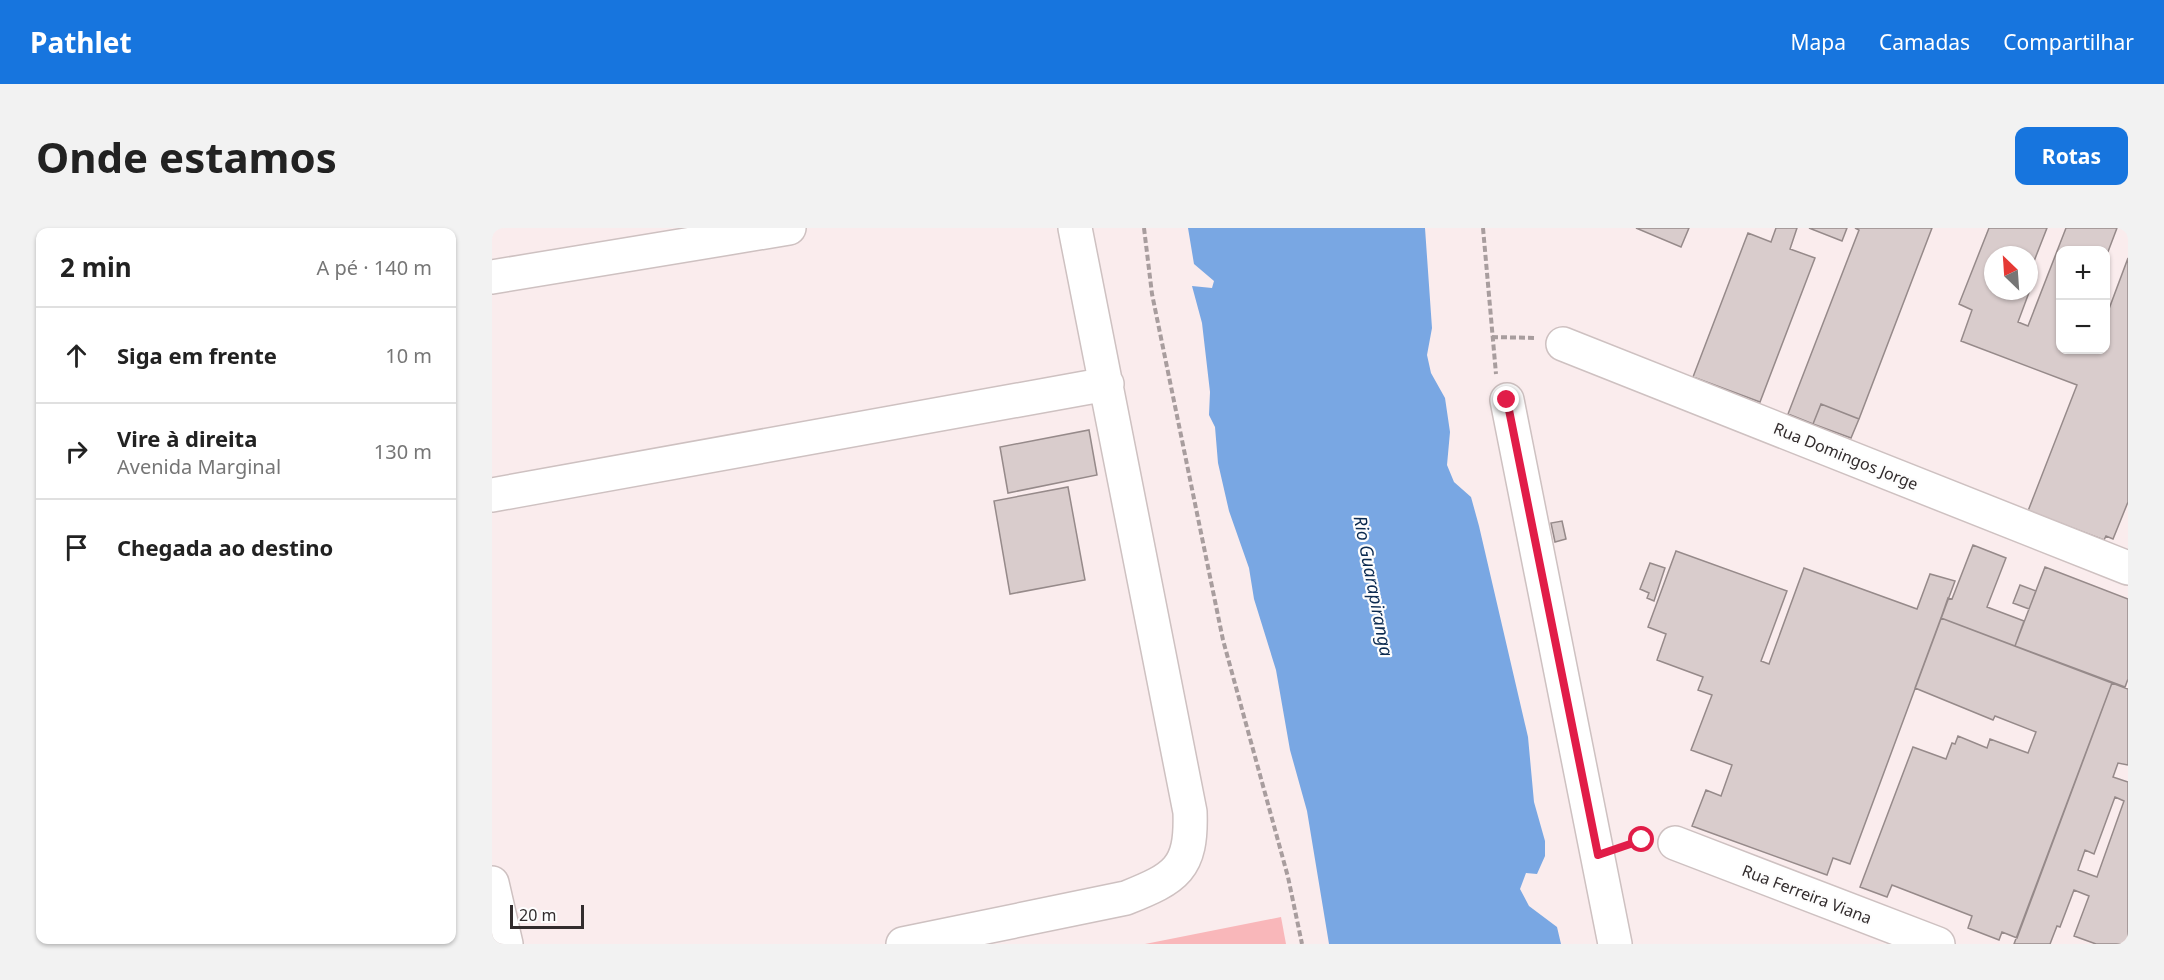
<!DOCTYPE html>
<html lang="pt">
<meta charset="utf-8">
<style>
body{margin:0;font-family:"Noto Sans",sans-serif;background:#f2f2f2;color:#222}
.controls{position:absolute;right:18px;top:18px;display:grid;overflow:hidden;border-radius:12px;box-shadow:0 2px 4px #0004}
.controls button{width:54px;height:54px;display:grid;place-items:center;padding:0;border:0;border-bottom:2px solid #e0e0e0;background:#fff;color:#222;font:30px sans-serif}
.compass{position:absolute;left:1492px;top:18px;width:54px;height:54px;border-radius:50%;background:#fff;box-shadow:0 2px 4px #0004;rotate:335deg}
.scale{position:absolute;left:18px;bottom:15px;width:74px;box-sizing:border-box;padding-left:6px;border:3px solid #322c2d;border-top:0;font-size:16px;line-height:21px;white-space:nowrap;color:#322c2d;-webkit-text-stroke:4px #fdfdfd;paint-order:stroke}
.stop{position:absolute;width:18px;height:18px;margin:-14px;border:4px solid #e11d48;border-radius:50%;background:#fff}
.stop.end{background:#e11d48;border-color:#fff;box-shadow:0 2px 6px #0008}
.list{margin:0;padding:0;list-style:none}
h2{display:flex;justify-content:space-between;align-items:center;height:78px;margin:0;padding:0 24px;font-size:26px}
h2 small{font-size:20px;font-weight:400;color:#767676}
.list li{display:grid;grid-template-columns:39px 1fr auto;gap:18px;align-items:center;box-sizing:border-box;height:96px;padding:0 24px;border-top:2px solid #e0e0e0}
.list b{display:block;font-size:22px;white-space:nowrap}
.list p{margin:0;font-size:20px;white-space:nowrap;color:#767676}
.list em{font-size:20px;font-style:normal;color:#767676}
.icon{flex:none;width:33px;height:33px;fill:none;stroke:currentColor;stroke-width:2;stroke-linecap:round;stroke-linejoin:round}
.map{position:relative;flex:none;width:1636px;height:716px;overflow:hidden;border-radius:12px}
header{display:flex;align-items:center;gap:36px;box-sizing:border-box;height:84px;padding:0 30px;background:#1775de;color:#fff}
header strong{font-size:28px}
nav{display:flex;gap:33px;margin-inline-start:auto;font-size:21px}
.intro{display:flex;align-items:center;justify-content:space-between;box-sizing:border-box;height:144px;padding:0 36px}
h1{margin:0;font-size:42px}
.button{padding:15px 27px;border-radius:12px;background:#1775de;color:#fff;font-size:21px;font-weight:700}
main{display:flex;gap:36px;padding:0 36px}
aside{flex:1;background:#fff;border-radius:12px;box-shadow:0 2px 4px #0004}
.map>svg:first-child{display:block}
.green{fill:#f9b7ba}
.water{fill:#79a7e3}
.building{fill:#d9cccc;stroke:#968a8a;stroke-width:1.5;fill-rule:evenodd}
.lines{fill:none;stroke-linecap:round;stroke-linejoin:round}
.minor-casing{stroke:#cec1c1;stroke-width:36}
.path{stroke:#a89d9e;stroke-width:4;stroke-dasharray:6 3;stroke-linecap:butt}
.minor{stroke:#fff;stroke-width:33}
.route{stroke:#e11d48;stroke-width:8}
.labels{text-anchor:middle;stroke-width:4.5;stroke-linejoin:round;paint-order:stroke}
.street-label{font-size:16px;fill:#322c2d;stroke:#fdfdfd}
.water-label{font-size:18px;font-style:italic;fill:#0b2a50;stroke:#fdfdfd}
</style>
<header>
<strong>Pathlet</strong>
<nav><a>Mapa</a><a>Camadas</a><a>Compartilhar</a></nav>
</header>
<div class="intro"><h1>Onde estamos</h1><a class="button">Rotas</a></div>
<main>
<aside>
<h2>2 min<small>A pé · 140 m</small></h2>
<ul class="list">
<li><svg class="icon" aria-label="ahead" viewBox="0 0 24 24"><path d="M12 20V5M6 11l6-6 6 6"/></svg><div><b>Siga em frente</b></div><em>10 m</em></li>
<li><svg class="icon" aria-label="right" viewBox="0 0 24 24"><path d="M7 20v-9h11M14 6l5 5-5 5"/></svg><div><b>Vire à direita</b><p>Avenida Marginal</p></div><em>130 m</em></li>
<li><svg class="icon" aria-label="arrive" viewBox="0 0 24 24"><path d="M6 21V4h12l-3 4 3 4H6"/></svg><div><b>Chegada ao destino</b></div></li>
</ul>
</aside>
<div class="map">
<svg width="1636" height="716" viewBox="0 0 1636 716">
<rect width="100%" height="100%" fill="#faeced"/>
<!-- green -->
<path class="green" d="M789 689 794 716H653Z"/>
<!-- water -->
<path class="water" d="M696 0H933L940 100 935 127 939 145 953 170 958 204 955 237 962 254 979 269 987 298 1036 509 1042 574 1053 613V628L1045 646 1034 645 1028 661 1037 678 1065 699 1069 716H837L815 583 798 522 784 442 762 371 757 340 737 283 726 235 723 199 717 187 718 164 710 95 700 58 720 60 722 53 702 36Z"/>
<!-- building -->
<path class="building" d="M1144 0H1197L1189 19Z
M1284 0H1305L1298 21 1323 30 1268 174 1201 149 1256 5 1279 14Z
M1317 0H1355L1350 13Z
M1363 0H1440L1367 191 1329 176 1321 196 1296 186 1367 2Z
M1497 0H1555L1537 46V27H1501V63H1537V49L1542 51 1526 94 1536 98 1574 0H1625L1614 29V22H1568V122H1614V89L1636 30V274L1621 311 1614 308 1612 312 1536 283 1585 157 1469 113 1480 82 1467 76Z
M1329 176 1367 191 1359 210 1321 196Z
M597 202 605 247 516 265 508 219Z
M576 259 593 352 518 366 502 273Z
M1070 293 1074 311 1063 314 1059 295Z
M1481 317 1514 330 1495 379 1532 393 1523 418 1449 390 1456 370 1460 371Z
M1184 323 1295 363 1269 433 1277 436 1312 340 1425 381 1438 346 1463 353 1358 636 1341 630 1335 647 1200 598 1214 562 1229 568 1240 537 1199 522 1220 467 1206 462 1211 449 1165 432 1174 406 1156 399Z
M1158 335 1173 340 1162 373 1155 370 1157 365 1148 361Z
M1553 339 1636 371V451L1633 459 1523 418Z
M1528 357 1544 363 1537 381 1521 375Z
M1449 390 1620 455 1525 710 1510 704 1507 712 1476 700 1480 688 1400 657 1395 669 1368 659 1421 519 1454 531 1460 515 1463 516 1466 508 1495 520 1498 511 1536 525 1544 504 1503 488 1501 492 1423 460Z
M1620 455 1636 461V537L1626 535 1621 549 1636 554V716H1604L1582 708 1597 668 1582 662 1568 699 1565 698 1558 716H1522ZM1623 569 1632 573 1605 649 1586 642 1593 622 1602 626Z"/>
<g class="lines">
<defs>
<path id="minor" d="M0 49 297 0
M1071 116 1636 340
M1015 172 1123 716
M0 267 615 156
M1183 615 1446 716
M0 655 14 716
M411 716 634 670C684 650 700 641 698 584L583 0"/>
</defs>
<!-- minor casing -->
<use href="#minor" class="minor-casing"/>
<!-- path -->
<path class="path" d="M652 0 660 66 731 412 796 649 810 716
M991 0 1004 146
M1000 109 1044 110
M1132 618 1157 612"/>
<!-- minor -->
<use href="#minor" class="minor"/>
</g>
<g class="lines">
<!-- route -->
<path class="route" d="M1015 172 1106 627 1150 612"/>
</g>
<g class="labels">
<!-- street labels -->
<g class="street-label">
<text transform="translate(1354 228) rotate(22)" y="6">Rua Domingos Jorge</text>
<text transform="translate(1315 666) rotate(21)" y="6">Rua Ferreira Viana</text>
</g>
<!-- water labels -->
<g class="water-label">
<text transform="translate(881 358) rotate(79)" y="6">Rio Guarapiranga</text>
</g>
</g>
</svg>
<div class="controls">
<button>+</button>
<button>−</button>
</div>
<svg class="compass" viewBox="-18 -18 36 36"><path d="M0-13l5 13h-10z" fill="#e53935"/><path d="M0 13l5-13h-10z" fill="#767676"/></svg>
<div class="scale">20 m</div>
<div class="stop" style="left:1150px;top:612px"></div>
<div class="stop end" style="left:1015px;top:172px"></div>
</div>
</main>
